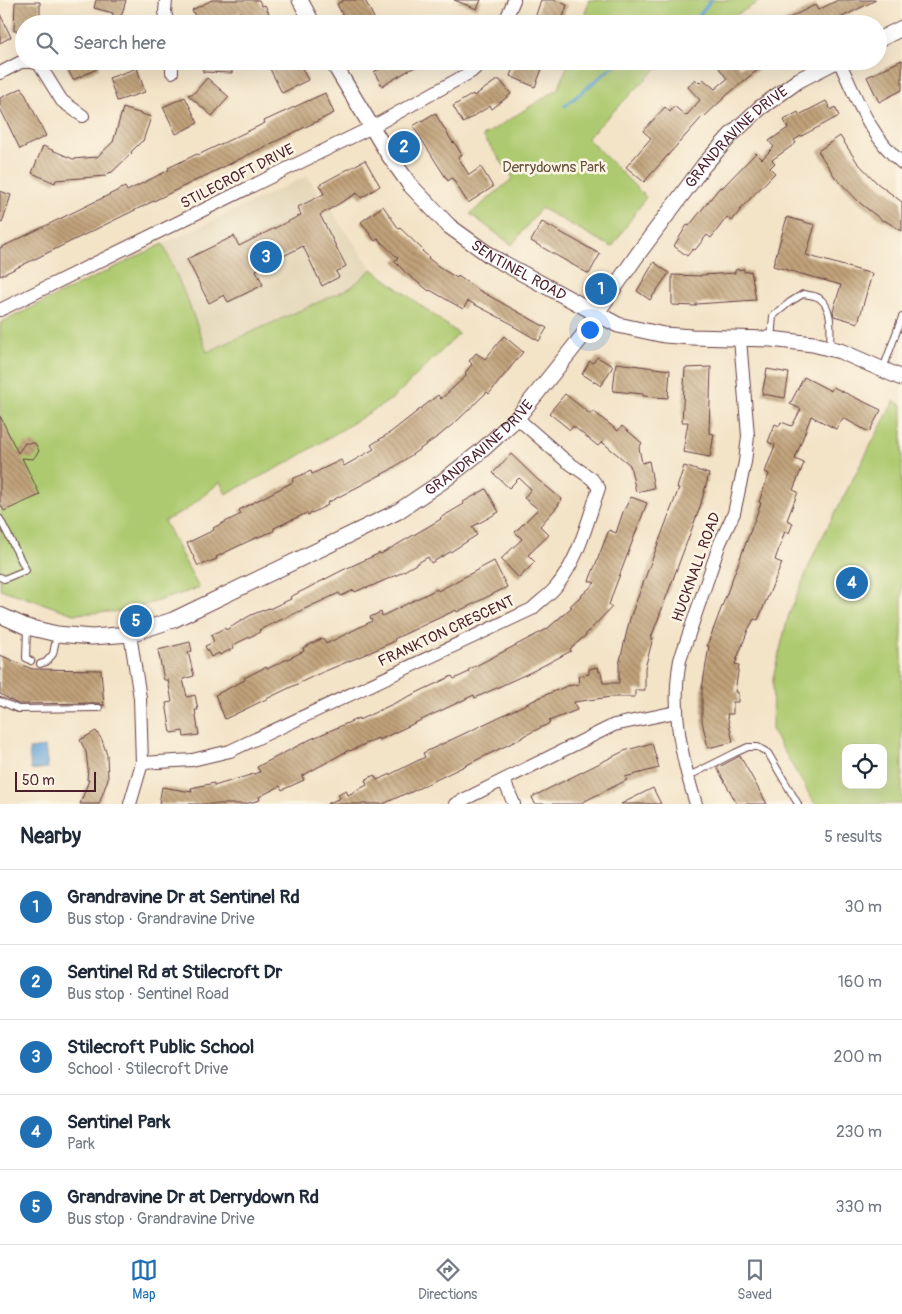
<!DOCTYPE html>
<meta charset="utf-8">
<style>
body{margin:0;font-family:Pangolin,sans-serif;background:#f6f6f7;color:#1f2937}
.controls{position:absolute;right:15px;bottom:15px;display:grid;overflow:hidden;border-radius:10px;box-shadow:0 5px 20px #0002}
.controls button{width:45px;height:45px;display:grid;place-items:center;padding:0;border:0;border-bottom:1px solid #e0e1e3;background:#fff;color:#1f2937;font:25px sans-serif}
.scale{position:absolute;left:15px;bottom:12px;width:81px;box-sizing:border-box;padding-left:5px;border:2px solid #4a1f2b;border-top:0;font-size:14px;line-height:18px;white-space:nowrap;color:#4a1f2b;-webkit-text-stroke:4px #fcf5e5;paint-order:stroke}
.you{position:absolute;left:589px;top:329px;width:18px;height:18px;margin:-12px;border:4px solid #fff;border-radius:50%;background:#1a73e8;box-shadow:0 0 0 8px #1a73e833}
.badge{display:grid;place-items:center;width:32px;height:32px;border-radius:50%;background:#1f6fb2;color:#fff;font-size:16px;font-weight:700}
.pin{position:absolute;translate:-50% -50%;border:2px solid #fff;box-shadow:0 1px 5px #0006}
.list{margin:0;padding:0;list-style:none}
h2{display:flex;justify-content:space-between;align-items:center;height:65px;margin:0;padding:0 20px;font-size:21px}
h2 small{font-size:16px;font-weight:400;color:#747a83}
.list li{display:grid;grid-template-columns:32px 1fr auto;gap:15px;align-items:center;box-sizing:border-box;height:75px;padding:0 20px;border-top:1px solid #e0e1e3}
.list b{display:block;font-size:19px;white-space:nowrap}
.list p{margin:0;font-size:16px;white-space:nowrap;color:#747a83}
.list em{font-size:16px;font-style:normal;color:#747a83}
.icon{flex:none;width:28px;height:28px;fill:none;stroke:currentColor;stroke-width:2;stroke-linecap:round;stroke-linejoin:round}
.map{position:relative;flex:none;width:902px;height:804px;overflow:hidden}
.search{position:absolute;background:#fff;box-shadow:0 5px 20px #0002;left:15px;right:15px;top:15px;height:55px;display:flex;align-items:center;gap:12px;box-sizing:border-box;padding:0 18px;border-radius:28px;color:#747a83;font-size:19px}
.sheet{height:440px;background:#fff}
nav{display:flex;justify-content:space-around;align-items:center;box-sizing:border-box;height:70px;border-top:1px solid #e0e1e3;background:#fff;font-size:14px;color:#747a83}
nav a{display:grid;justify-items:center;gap:2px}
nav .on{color:#1f6fb2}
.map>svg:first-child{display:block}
.built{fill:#e3d6b7}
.park{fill:#adca70;stroke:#7c744e;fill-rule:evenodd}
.water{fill:#62a3d5;stroke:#566180}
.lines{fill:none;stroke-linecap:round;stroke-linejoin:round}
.stream{stroke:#62a3d5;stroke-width:3}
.building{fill:url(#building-back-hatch)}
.service-casing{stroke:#633c42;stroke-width:8}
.minor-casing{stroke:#633c42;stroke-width:14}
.tertiary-casing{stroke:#633c42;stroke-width:17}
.service{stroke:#fff;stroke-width:6}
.minor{stroke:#fff;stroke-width:12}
.tertiary{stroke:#fff;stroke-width:15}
.labels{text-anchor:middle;stroke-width:5;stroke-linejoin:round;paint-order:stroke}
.street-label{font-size:15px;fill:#4a1f2b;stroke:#fcf5e5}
.park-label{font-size:15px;fill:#685240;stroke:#fcf5e5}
</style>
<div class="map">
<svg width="902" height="804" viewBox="0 0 902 804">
<defs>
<pattern id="building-back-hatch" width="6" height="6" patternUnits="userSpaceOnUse" patternTransform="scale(1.25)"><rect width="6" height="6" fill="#c0a27a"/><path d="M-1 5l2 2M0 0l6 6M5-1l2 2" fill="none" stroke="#9e8364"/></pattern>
</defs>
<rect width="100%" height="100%" fill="#fcf5e5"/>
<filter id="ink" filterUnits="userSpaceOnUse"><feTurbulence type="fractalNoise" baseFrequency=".02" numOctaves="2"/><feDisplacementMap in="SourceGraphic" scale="10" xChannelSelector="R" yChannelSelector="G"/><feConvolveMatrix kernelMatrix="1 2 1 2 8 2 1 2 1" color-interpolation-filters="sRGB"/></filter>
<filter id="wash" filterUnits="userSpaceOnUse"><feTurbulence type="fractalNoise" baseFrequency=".0096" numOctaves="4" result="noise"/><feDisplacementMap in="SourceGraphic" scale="20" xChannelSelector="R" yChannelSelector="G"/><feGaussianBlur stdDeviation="1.12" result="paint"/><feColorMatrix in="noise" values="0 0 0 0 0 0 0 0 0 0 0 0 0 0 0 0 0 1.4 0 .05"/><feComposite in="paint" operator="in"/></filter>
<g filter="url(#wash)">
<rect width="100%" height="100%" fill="#f3e3c7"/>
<!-- built -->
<path class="built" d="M307 176 372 269 350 288 207 353 189 304 163 244Z"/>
<!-- park -->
<path class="park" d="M589 0H762L721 24H582Z
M569 61H664L587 138 646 197 612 247 541 208 512 245 470 214 513 178 483 136 558 89Z
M163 244 189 304 207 352 350 288 372 269 459 334 392 399 289 462 226 494 220 482 186 510 164 521 199 588 126 611 74 614 0 589V323Z
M894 401 902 405V804H815L772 731 773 678 788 617 816 549ZM846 748H883V785H846Z"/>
<!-- water -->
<path class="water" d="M45 747 48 768 31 770 29 749Z"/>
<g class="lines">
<!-- stream -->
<path class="stream" d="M693 24 711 0
M565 106 617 63 623 61"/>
</g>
<g id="blocks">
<!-- building -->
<path class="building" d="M96 0H126L119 24H112L113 13 94 8Z
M212 0H259L262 6 265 5 274 24H246L240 12 224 19 226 24H199L192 10Z
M344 0H365L377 24H347L337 4Z
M454 0H481L477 9Z
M541 0H554L567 5 561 24H533Z
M838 0H876L828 24 826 20 818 24H777L815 5 818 10Z
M15 2H40V24H24V31H14Z
M0 14 11 37 0 43Z
M902 60V90L879 102 867 77Z
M64 61H96L99 68 73 80Z
M203 61H232V73L203 72Z
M266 61H298L308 80 282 93Z
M384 61H425L382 86 374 72 386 65Z
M516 61H537L544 64 535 87 510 76Z
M714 61H734L740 68 750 61H771L751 75 727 95 704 117 703 116 644 182 626 167 651 138 643 131 665 107 670 112 674 106 686 116 700 100 688 87 695 79 699 83 703 79 715 89 727 79Z
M137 68 145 92 117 101 109 78Z
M207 78 229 97 212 116 188 95 194 93Z
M497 80H500L511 94 492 109 490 106 463 123 453 106 473 94 474 96Z
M22 88 46 136 20 149 0 108V98Z
M325 93 334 113 0 276V248L125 187 127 191 169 170 168 168 197 154 198 155 265 123 264 121Z
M185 97 198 123 176 134 163 107Z
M826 101 831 110 835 107 839 116 794 140 796 143 772 160 775 163 770 168 775 173 744 205 732 221 727 217 711 238 707 235 695 250 693 249 687 256 674 246 687 225 689 226 720 187 722 188 756 153 762 159 774 147 769 141 788 128 784 120 798 112 799 115Z
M123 108 151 117 143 141H142L131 152 132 153 111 173 110 172 106 176 56 180 55 183 32 173 43 146 73 159 97 157 113 142Z
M435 113 453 143 454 142 462 155 458 157 469 175 481 167 493 187 468 203 452 178 448 181 413 126Z
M840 136 857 162 877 183 902 202V231L884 220 883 221 860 203 835 177 818 151Z
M365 160 380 186 361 198 357 193 320 215 346 266 336 272 339 277 322 286 303 246 256 270 263 285 228 302 224 295 209 303 187 259 234 236 239 246 301 215 298 207 324 194 319 185Z
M0 191 11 195 2 223 0 222Z
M383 206 399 229 400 228 423 250 422 251 429 257 428 258 442 269 457 278 458 276 475 288 547 328 539 341 513 326 514 325 468 301 463 309 430 290 429 291 407 274 394 261 398 258 378 239 375 241 361 222Z
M787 217 815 225 806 255 872 274 858 323 834 316 833 311 841 285 773 266Z
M542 222 600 254 589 274 531 241Z
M654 262 669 273 650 300 637 291Z
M744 269V272L751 271 756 300 696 304V306L672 305V275L701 276V275L735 273V270Z
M504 336 523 352 489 394 487 392 458 420 440 435 390 470 327 503 328 505 308 515 307 513 274 528V531L253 539 222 554 216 557 217 559 198 566 187 543 214 530 213 528 241 514 239 510 293 482 292 479 311 471 312 474 341 460 344 466 374 449 371 445 391 432 438 395 441 399 467 375 465 373 472 364 469 361 476 353 485 359Z
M597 357 613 366 601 386 582 374 590 361 593 363Z
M616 363 670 370 668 398 643 396V394L613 391Z
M711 367 709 433 714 434 710 457 683 452 688 422H682L685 368Z
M767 369 789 373 785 398 762 394Z
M804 377 831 391 833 387 881 410 869 432 843 418 836 429 811 416 795 459 804 463 793 490 798 492 787 520 793 523 789 533 785 531 775 560 782 563 758 620 754 619 748 630 735 664 739 665 735 692H738V702H733V714H727L733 742 708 748 702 721V689L709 646H707L761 503 759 502 769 474 765 472 775 445 768 442 775 424 779 426 781 422 792 426 801 409 790 404Z
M565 394 590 414 593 411 618 431 622 426 642 443 639 448 642 463 649 461 654 488 636 492 630 465 602 442 598 446 573 426 570 430 549 413Z
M0 416 18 453 25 443H35L39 451 33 459 22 458 40 495 4 511 0 503Z
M511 454 538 480 562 499 557 507 540 526 549 535 528 555 535 562 519 578 501 559 522 539 515 532 538 509 524 498 531 489 519 478 509 488 493 473Z
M684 466 709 474 700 507 651 638H653L645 668V690H635V697H611L574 702 577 710 549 721 550 723 522 737V738L407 794V793L383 804H327L340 798 338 794 346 790 348 795 367 785 365 780 374 775 377 780 389 775 425 757 423 753 474 729 545 695 567 686 579 684 578 676 589 674V669L598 667 599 672H601L603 683H619V665L630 618 679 488H677Z
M486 489 499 512 472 527 477 535 452 551 431 563 428 557 399 574 367 588 366 587 355 592 354 590 341 596 339 593 313 605 259 630 260 632 233 645 234 648 220 655 219 653 211 657 205 646 214 642 211 635 225 628 226 630 251 615 269 608V609L291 599 290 597 306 589 343 570 380 553 381 554 441 519 440 518 464 504 463 502Z
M631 497 647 503 614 590 609 605 612 607 586 634V635L570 649 571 651 535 670 475 698 474 695 379 740 378 738 350 751 349 750 302 776 304 780 282 790 280 786 259 797 260 800 245 804H159L162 787 192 792 191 788 214 783V786L260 772 257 767 311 739 359 718V720L452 676 454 679 469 672 468 670 547 629 572 607 570 606 595 583 589 581 609 530 616 533 623 512Z
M494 561 507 587 457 612 456 610 394 639 395 641 373 651 316 675 225 719 215 695 245 680 244 678 266 667 267 669 304 651 303 648 323 638 326 644 372 621 370 617 381 612 382 616 437 589 438 591Z
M190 642 192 651 188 652 194 676 183 679 187 697 195 695 198 710H195L199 735 184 737 183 731 171 733 166 703 172 702 168 680H164L158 650Z
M0 655 32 669 101 670 104 706 99 703 19 704 14 702 0 694Z
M96 731 102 740 107 755 108 779 99 804H80L89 780H87L88 769 86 752 80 740Z
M652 743 659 768 625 777 627 780 579 804H535L532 797 624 751Z
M740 756 767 804H737L717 768Z
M653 788 661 804H621Z"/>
</g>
</g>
<g filter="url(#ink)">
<use href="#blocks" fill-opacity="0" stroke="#633c42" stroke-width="1"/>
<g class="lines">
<defs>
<path id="service" d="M771 339 773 316 790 302 803 294C808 295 815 295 819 298 834 308 830 332 830 348
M883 369 902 317
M0 519 26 570 4 579 0 577
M27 628 26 658 31 661
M40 664 46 662 53 654 57 634
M0 701 18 709 99 708
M687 777 735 753 748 747H758L768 753 798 804"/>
<path id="minor" d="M166 0 165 12 168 24
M504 24 514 0
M172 61V72
M839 61C856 97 870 137 902 163
M0 73 21 62H32L39 64 62 101 83 116
M0 310 372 127 471 72 483 61
M130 634 140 698 142 763 130 804
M142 763 192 760 230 751 532 609C539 602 548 596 555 588 579 560 587 522 599 488L592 479 565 460 517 418
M504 781 514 804
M455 804 614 725 676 712
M696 804C681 757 671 709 680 660L720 543 734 513 745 462 748 436 740 339"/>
<g id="tertiary">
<path d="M300 0 313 24"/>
<path d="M878 40 902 28"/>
<path id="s1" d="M332 61 388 154 410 185 449 226 492 257 618 325 664 335 692 337 771 339 813 344 840 351 902 378"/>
<path id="s2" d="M0 615 27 627 57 634 92 637 130 634 173 620 397 512 443 481 480 452 517 418 585 333 596 314 638 254 704 165 731 135 760 108 799 80 836 61"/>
</g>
</defs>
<!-- service casing -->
<use href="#service" class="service-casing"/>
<!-- minor casing -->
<use href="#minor" class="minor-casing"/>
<!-- tertiary casing -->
<use href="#tertiary" class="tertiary-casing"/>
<!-- service -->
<use href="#service" class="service"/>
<!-- minor -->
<use href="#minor" class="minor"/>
<!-- tertiary -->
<use href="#tertiary" class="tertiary"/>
</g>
</g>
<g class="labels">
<!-- street labels -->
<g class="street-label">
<text dy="5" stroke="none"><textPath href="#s2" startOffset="938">GRANDRAVINE DRIVE</textPath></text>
<text transform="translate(237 176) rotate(-27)" y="5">STILECROFT DRIVE</text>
<text dy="5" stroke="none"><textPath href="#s1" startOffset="286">SENTINEL ROAD</textPath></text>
<text dy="5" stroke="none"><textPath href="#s2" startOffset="532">GRANDRAVINE DRIVE</textPath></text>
<text transform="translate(696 567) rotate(-70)" y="5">HUCKNALL ROAD</text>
<text transform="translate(446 631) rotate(-25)" y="5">FRANKTON CRESCENT</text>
</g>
<!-- park labels -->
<g class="park-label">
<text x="554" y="172">Derrydowns Park</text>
</g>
</g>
</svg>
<div class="controls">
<button><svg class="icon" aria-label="locate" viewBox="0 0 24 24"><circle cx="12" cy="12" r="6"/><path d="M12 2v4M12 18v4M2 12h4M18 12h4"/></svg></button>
</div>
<div class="scale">50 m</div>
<div class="you"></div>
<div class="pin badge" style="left:601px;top:289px">1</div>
<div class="pin badge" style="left:404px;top:147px">2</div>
<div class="pin badge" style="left:266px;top:257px">3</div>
<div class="pin badge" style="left:852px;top:583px">4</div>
<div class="pin badge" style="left:136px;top:621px">5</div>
<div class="search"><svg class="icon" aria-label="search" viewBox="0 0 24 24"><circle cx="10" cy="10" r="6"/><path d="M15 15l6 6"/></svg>Search here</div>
</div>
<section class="sheet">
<h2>Nearby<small>5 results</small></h2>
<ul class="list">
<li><span class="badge">1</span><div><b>Grandravine Dr at Sentinel Rd</b><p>Bus stop · Grandravine Drive</p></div><em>30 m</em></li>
<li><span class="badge">2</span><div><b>Sentinel Rd at Stilecroft Dr</b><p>Bus stop · Sentinel Road</p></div><em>160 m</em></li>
<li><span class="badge">3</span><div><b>Stilecroft Public School</b><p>School · Stilecroft Drive</p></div><em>200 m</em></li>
<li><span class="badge">4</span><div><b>Sentinel Park</b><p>Park</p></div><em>230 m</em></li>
<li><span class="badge">5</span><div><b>Grandravine Dr at Derrydown Rd</b><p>Bus stop · Grandravine Drive</p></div><em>330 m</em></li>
</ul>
</section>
<nav>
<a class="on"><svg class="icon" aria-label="map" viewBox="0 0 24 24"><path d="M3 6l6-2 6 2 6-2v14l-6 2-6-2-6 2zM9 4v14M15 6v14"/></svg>Map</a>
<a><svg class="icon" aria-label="directions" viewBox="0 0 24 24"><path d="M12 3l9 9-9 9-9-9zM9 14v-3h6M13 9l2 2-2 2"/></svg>Directions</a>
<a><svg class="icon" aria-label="saved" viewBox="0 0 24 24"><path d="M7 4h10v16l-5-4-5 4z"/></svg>Saved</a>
</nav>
